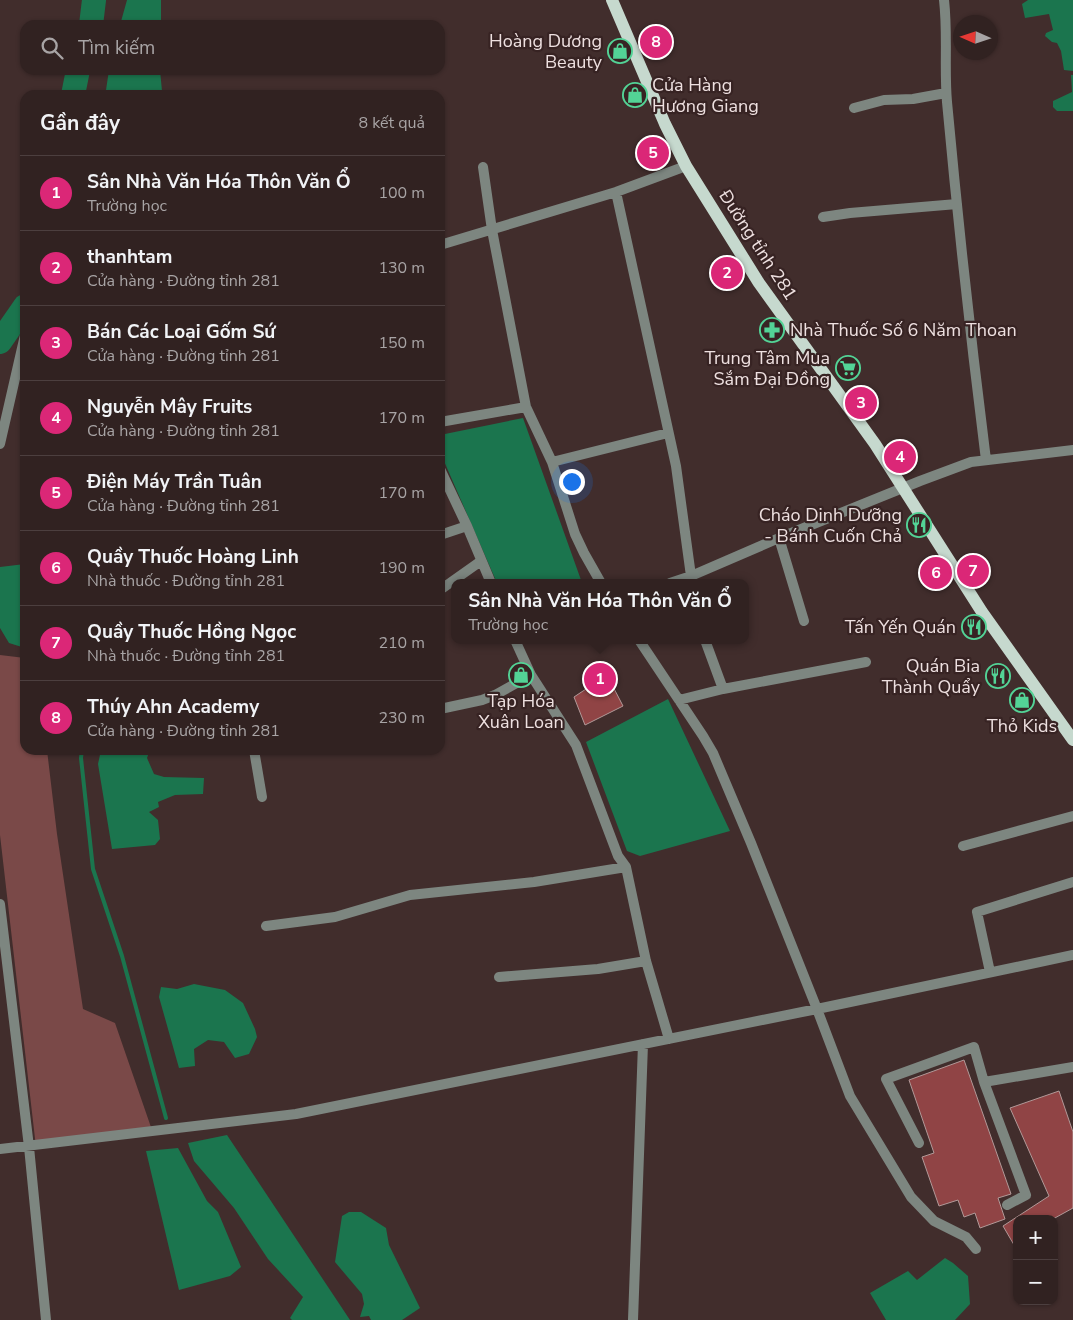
<!DOCTYPE html>
<html lang="vi">
<meta charset="utf-8">
<style>
body{margin:0;font-family:"Nunito Sans",sans-serif;background:#392a2a;color:#f1f3f6}
.controls{position:absolute;right:15px;bottom:15px;display:grid;overflow:hidden;border-radius:10px;box-shadow:0 1px 4px #0004}
.controls button{width:45px;height:45px;display:grid;place-items:center;padding:0;border:0;border-bottom:1px solid #4c3f3f;background:#312221;color:#f1f3f6;font:25px sans-serif}
.compass{position:absolute;left:953px;top:15px;width:45px;height:45px;border-radius:50%;background:#312221;box-shadow:0 1px 4px #0004;rotate:273deg}
.you{position:absolute;left:571px;top:481px;width:18px;height:18px;margin:-12px;border:4px solid #fff;border-radius:50%;background:#1a73e8;box-shadow:0 0 0 8px #1a73e833}
.badge{display:grid;place-items:center;width:32px;height:32px;border-radius:50%;background:#db2777;color:#fff;font-size:16px;font-weight:700}
.pin{position:absolute;translate:-50% -50%;border:2px solid #fff;box-shadow:0 1px 5px #0006}
.popup{position:absolute;left:451px;top:579px;width:298px;height:65px;box-sizing:border-box;display:grid;place-content:center;border-radius:10px;background:#312221;filter:drop-shadow(0 1px 4px #0005);font-size:16px;white-space:nowrap;color:#a8a4a5}
.popup b{font-size:19px;color:#f1f3f6}
.popup::after{content:'';position:absolute;left:50%;top:100%;margin-left:-10px;border:10px solid transparent;border-top-color:#312221}
.list{margin:0;padding:0;list-style:none}
h2{display:flex;justify-content:space-between;align-items:center;height:65px;margin:0;padding:0 20px;font-size:21px}
h2 small{font-size:16px;font-weight:400;color:#a8a4a5}
.list li{display:grid;grid-template-columns:32px 1fr auto;gap:15px;align-items:center;box-sizing:border-box;height:75px;padding:0 20px;border-top:1px solid #4c3f3f}
.list b{display:block;font-size:19px;white-space:nowrap}
.list p{margin:0;font-size:16px;white-space:nowrap;color:#a8a4a5}
.list em{font-size:16px;font-style:normal;color:#a8a4a5}
.icon{flex:none;width:28px;height:28px;fill:none;stroke:currentColor;stroke-width:2;stroke-linecap:round;stroke-linejoin:round}
.map{position:relative;flex:none;width:1073px;height:1320px;overflow:hidden}
.search{position:absolute;background:#312221;box-shadow:0 1px 4px #0004;left:20px;top:20px;width:425px;height:55px;display:flex;align-items:center;gap:12px;box-sizing:border-box;padding:0 18px;border-radius:15px;color:#a8a4a5;font-size:19px}
.panel{position:absolute;background:#312221;box-shadow:0 1px 4px #0004;left:20px;top:90px;width:425px;height:665px;border-radius:15px}
.map>svg:first-child{display:block}
.green{fill:#7a4948}
.water{fill:#1b754e}
.lines{fill:none;stroke-linecap:round;stroke-linejoin:round}
.stream{stroke:#1b754e;stroke-width:4}
.river{stroke:#1b754e;stroke-width:24}
.building{fill:#904445;stroke:#b29998}
.minor{stroke:#7d8680;stroke-width:10}
.primary{stroke:#c6d9ce;stroke-width:12}
.labels{text-anchor:middle;stroke-width:4.5;stroke-linejoin:round;paint-order:stroke}
.poi-label{font-size:18px;fill:#eee0e0;stroke:#372323;text-anchor:end}
.street-label{font-size:18px;fill:#eee0e0;stroke:#372323}
</style>
<div class="map">
<svg width="1073" height="1320" viewBox="0 0 1073 1320">
<rect width="100%" height="100%" fill="#412d2c"/>
<!-- green -->
<path class="green" d="M0 655 25 658V750H47L57 834 83 1009 115 1023 153 1133 36 1147 0 835Z"/>
<!-- water -->
<path class="water" d="M127 0H161V25H120Z
M1028 0H1073V71L1064 70 1061 51 1057 43 1052 42 1045 36 1046 33 1053 30 1049 14 1025 18 1022 4Z
M109 70H160L162 91 109 94 106 90Z
M1071 75H1073V111H1057L1053 107V101L1072 92Z
M523 418 581 580 574 583H497L440 452V435Z
M25 564V648L9 643 0 628V567Z
M668 699 730 831 640 856 627 851 586 742Z
M101 750H150L147 758 154 774 164 777 204 778 203 794 175 795 158 802 159 807 149 812 158 820 160 839 155 845 112 849 98 764Z
M194 984 225 990 243 1003 255 1029 257 1037 249 1054 235 1058 224 1042 208 1040 194 1049 195 1066 179 1068 159 997 161 987 177 989Z
M227 1135 350 1320H292L290 1318 303 1297 268 1259 234 1208 194 1161 188 1143Z
M178 1148 207 1201 218 1212 241 1267 230 1276 179 1290 146 1151Z
M349 1212H361L386 1228 389 1245 420 1308 402 1320H371L369 1316 360 1317 364 1304 362 1294 335 1262 342 1216Z
M945 1258 953 1263 968 1276 970 1304 955 1320H886L870 1293 908 1271 917 1280Z"/>
<g class="lines">
<!-- stream -->
<path class="stream" d="M82 750 81 758 93 869 122 956 166 1118"/>
<!-- river -->
<path class="river" d="M91 25 94 0
M73 95 78 70
M0 342 25 306"/>
</g>
<!-- building -->
<path class="building" d="M607 675 623 706 585 725 574 697Z
M964 1060 1011 1194 998 1198 1005 1219 980 1228 975 1213 964 1217 958 1200 939 1206 922 1157 934 1153 909 1080Z
M1059 1091 1073 1132V1208L1053 1219H1017V1250L1003 1226 1049 1196 1010 1108Z"/>
<g class="lines">
<!-- minor -->
<path class="minor" d="M944 0C948 34 944 68 947 102 958 222 971 341 986 460
M854 108 884 100 913 99 946 93
M483 167 492 230 526 407 552 462 575 534 584 553 601 583
M616 192 676 466 691 576
M823 217 850 213 957 204
M440 245 616 192 686 166
M440 422 526 407
M0 444 25 335
M552 462 668 433
M440 469 467 526 491 583
M440 535 467 526
M779 538 804 621
M670 583 691 576 779 538 920 481 971 462 1073 450
M440 590 481 561
M515 640 531 675 576 745 618 856 626 867 646 961 669 1039
M639 640 703 736 713 753 751 843 817 1009 850 1096 911 1197 934 1221 966 1237 976 1249
M705 640 723 689
M679 700 723 689 866 662
M440 709 482 700 495 695 531 675
M254 750 262 797
M963 846 1073 816
M0 904 29 1147 46 1320
M266 926 335 917 410 895 534 882 626 867
M990 972 977 912 1073 882
M499 977 598 969 646 961
M984 1082 1026 1195 1007 1205
M919 1143 886 1079 974 1047 984 1082 1073 1067
M0 1149 296 1114 817 1009 1073 955
M633 1320 643 1044"/>
<!-- primary -->
<path class="primary" d="M612 0 665 124 686 166 759 283 875 444 982 612 1073 740"/>
</g>
<!-- icons -->
<defs>
<symbol id="shop-ring" viewBox="-11 -11 22 22"><circle r="9.5" fill="#372323" stroke="#53d396" stroke-width="1.5"/><path d="M-5-2.5h2.3a2.7 3.5 0 0 1 5.4 0H5L5.5 6h-11ZM-1.5-2.5h3a1.5 2.3 0 0 0-3 0Z" fill="#53d396"/></symbol>
<symbol id="pharmacy-ring" viewBox="-11 -11 22 22"><circle r="9.5" fill="#372323" stroke="#53d396" stroke-width="1.5"/><path d="M-2-6h4v4h4v4h-4v4h-4v-4h-4v-4h4Z" fill="#53d396"/></symbol>
<symbol id="supermarket-ring" viewBox="-11 -11 22 22"><circle r="9.5" fill="#372323" stroke="#53d396" stroke-width="1.5"/><path d="M-6-5.5h2.5l.6 2H6L4.5 2H-2.5L-4.4-4H-6ZM-1.5 3.2a1.3 1.3 0 1 0 .1 0ZM3 3.2a1.3 1.3 0 1 0 .1 0Z" fill="#53d396"/></symbol>
<symbol id="restaurant-ring" viewBox="-11 -11 22 22"><circle r="9.5" fill="#372323" stroke="#53d396" stroke-width="1.5"/><path d="M-5-6h1v4h1v-4h1v4h1v-4h1v5L-1.5 .5V6h-2V.5L-5-1ZM5-6V6H3V1.5H1.5Q1.5-4 5-6Z" fill="#53d396"/></symbol>
</defs>
<g fill-rule="evenodd">
<use href="#shop-ring" x="606" y="37" width="28" height="28"/>
<use href="#shop-ring" x="621" y="81" width="28" height="28"/>
<use href="#pharmacy-ring" x="758" y="316" width="28" height="28"/>
<use href="#supermarket-ring" x="834" y="354" width="28" height="28"/>
<use href="#restaurant-ring" x="905" y="511" width="28" height="28"/>
<use href="#restaurant-ring" x="960" y="613" width="28" height="28"/>
<use href="#shop-ring" x="507" y="661" width="28" height="28"/>
<use href="#restaurant-ring" x="984" y="662" width="28" height="28"/>
<use href="#shop-ring" x="1008" y="686" width="28" height="28"/>
</g>
<g class="labels">
<!-- poi labels -->
<g class="poi-label">
<text x="602" y="47">Hoàng Dương<tspan x="602" dy="21">Beauty</tspan></text>
<text x="652" y="91" text-anchor="start">Cửa Hàng<tspan x="652" dy="21">Hương Giang</tspan></text>
<text x="790" y="336" text-anchor="start">Nhà Thuốc Số 6 Năm Thoan</text>
<text x="830" y="364">Trung Tâm Mua<tspan x="830" dy="21">Sắm Đại Đồng</tspan></text>
<text x="902" y="521">Cháo Dinh Dưỡng<tspan x="902" dy="21">- Bánh Cuốn Chả</tspan></text>
<text x="956" y="633">Tấn Yến Quán</text>
<text x="980" y="672">Quán Bia<tspan x="980" dy="21">Thành Quẩy</tspan></text>
<text x="521" y="707" text-anchor="middle">Tạp Hóa<tspan x="521" dy="21">Xuân Loan</tspan></text>
<text x="1022" y="732" text-anchor="middle">Thỏ Kids</text>
</g>
<!-- street labels -->
<g class="street-label">
<text transform="translate(758 245) rotate(57)" y="6">Đường tỉnh 281</text>
</g>
</g>
</svg>
<div class="controls">
<button>+</button>
<button>−</button>
</div>
<svg class="compass" viewBox="-18 -18 36 36"><path d="M0-13l5 13h-10z" fill="#e53935"/><path d="M0 13l5-13h-10z" fill="#a8a4a5"/></svg>
<div class="you"></div>
<div class="pin badge" style="left:600px;top:679px">1</div>
<div class="popup"><b>Sân Nhà Văn Hóa Thôn Văn Ổ</b>Trường học</div>
<div class="pin badge" style="left:727px;top:273px">2</div>
<div class="pin badge" style="left:861px;top:403px">3</div>
<div class="pin badge" style="left:900px;top:457px">4</div>
<div class="pin badge" style="left:653px;top:153px">5</div>
<div class="pin badge" style="left:936px;top:573px">6</div>
<div class="pin badge" style="left:973px;top:571px">7</div>
<div class="pin badge" style="left:656px;top:42px">8</div>
<div class="search"><svg class="icon" aria-label="search" viewBox="0 0 24 24"><circle cx="10" cy="10" r="6"/><path d="M15 15l6 6"/></svg>Tìm kiếm</div>
<section class="panel">
<h2>Gần đây<small>8 kết quả</small></h2>
<ul class="list">
<li><span class="badge">1</span><div><b>Sân Nhà Văn Hóa Thôn Văn Ổ</b><p>Trường học</p></div><em>100 m</em></li>
<li><span class="badge">2</span><div><b>thanhtam</b><p>Cửa hàng · Đường tỉnh 281</p></div><em>130 m</em></li>
<li><span class="badge">3</span><div><b>Bán Các Loại Gốm Sứ</b><p>Cửa hàng · Đường tỉnh 281</p></div><em>150 m</em></li>
<li><span class="badge">4</span><div><b>Nguyễn Mây Fruits</b><p>Cửa hàng · Đường tỉnh 281</p></div><em>170 m</em></li>
<li><span class="badge">5</span><div><b>Điện Máy Trần Tuân</b><p>Cửa hàng · Đường tỉnh 281</p></div><em>170 m</em></li>
<li><span class="badge">6</span><div><b>Quầy Thuốc Hoàng Linh</b><p>Nhà thuốc · Đường tỉnh 281</p></div><em>190 m</em></li>
<li><span class="badge">7</span><div><b>Quầy Thuốc Hồng Ngọc</b><p>Nhà thuốc · Đường tỉnh 281</p></div><em>210 m</em></li>
<li><span class="badge">8</span><div><b>Thúy Ahn Academy</b><p>Cửa hàng · Đường tỉnh 281</p></div><em>230 m</em></li>
</ul>
</section>
</div>
